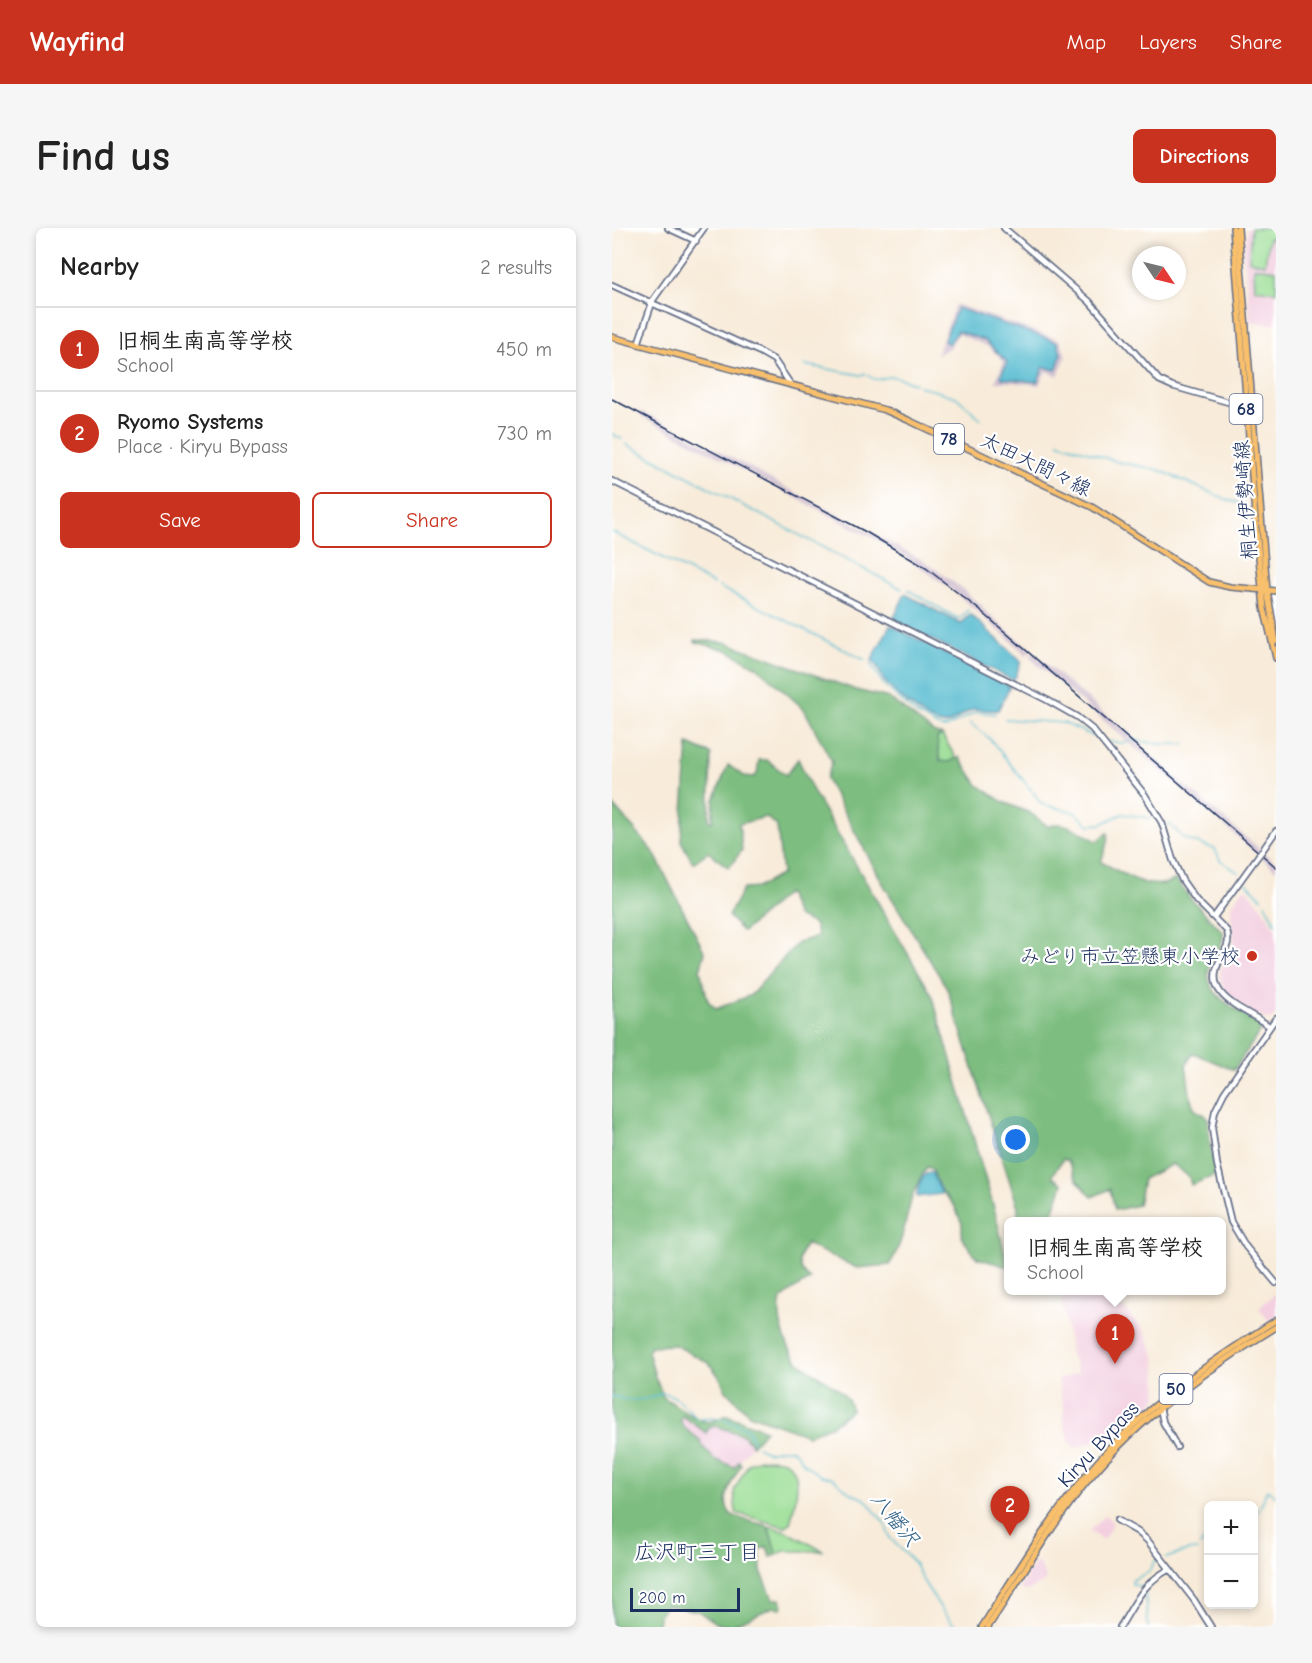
<!DOCTYPE html>
<meta charset="utf-8">
<style>
body{margin:0;font-family:"Comic Neue","Klee One",sans-serif;background:#f6f6f6;color:#222}
.controls{position:absolute;right:18px;bottom:18px;display:grid;overflow:hidden;border-radius:9px;box-shadow:0 3px 9px #0003}
.controls button{width:54px;height:54px;display:grid;place-items:center;padding:0;border:0;border-bottom:2px solid #e0e0e0;background:#fff;color:#222;font:30px sans-serif}
.compass{position:absolute;left:520px;top:18px;width:54px;height:54px;border-radius:50%;background:#fff;box-shadow:0 3px 9px #0003;rotate:125deg}
.scale{position:absolute;left:18px;bottom:15px;width:110px;box-sizing:border-box;padding-left:6px;border:3px solid #1b2f5e;border-top:0;font-size:16px;line-height:21px;white-space:nowrap;color:#1b2f5e;-webkit-text-stroke:4px #fff;paint-order:stroke}
.you{position:absolute;left:404px;top:912px;width:21px;height:21px;margin:-15px;border:4px solid #fff;border-radius:50%;background:#1a73e8;box-shadow:0 0 0 9px #1a73e833}
.badge{display:grid;place-items:center;width:39px;height:39px;border-radius:50%;background:#c8321e;color:#fff;font-size:20px;font-weight:700}
.pin{position:absolute;translate:-50% -50px;filter:drop-shadow(0 2px 3px #0008)}
.pin::after{content:'';position:absolute;top:32px;width:21px;height:18px;background:inherit;clip-path:polygon(0 0,100% 0,50% 100%)}
.popup{position:absolute;left:392px;top:989px;width:222px;height:78px;box-sizing:border-box;display:grid;place-content:center;border-radius:9px;background:#fff;filter:drop-shadow(0 2px 4px #0005);font-size:20px;white-space:nowrap;color:#767676}
.popup b{font-size:22px;color:#222}
.popup::after{content:'';position:absolute;left:50%;top:100%;margin-left:-12px;border:12px solid transparent;border-top-color:#fff}
.list{margin:0;padding:0;list-style:none}
h2{display:flex;justify-content:space-between;align-items:center;height:78px;margin:0;padding:0 24px;font-size:26px}
h2 small{font-size:20px;font-weight:400;color:#767676}
.list li{display:grid;grid-template-columns:39px 1fr auto;gap:18px;align-items:center;box-sizing:border-box;height:84px;padding:0 24px;border-top:2px solid #e0e0e0}
.list b{display:block;font-size:22px;white-space:nowrap}
.list p{margin:0;font-size:20px;white-space:nowrap;color:#767676}
.list em{font-size:20px;font-style:normal;color:#767676}
.actions{display:flex;gap:12px;padding:18px 24px}
.actions a{flex:1;padding:14px 0;border:2px solid #c8321e;border-radius:9px;text-align:center;font-size:21px;color:#c8321e}
.actions .main{background:#c8321e;color:#fff}
.map{position:relative;flex:none;width:664px;height:1399px;overflow:hidden;border-radius:9px}
header{display:flex;align-items:center;gap:36px;box-sizing:border-box;height:84px;padding:0 30px;background:#c8321e;color:#fff}
header strong{font-size:28px}
nav{display:flex;gap:33px;margin-inline-start:auto;font-size:21px}
.intro{display:flex;align-items:center;justify-content:space-between;box-sizing:border-box;height:144px;padding:0 36px}
h1{margin:0;font-size:42px}
.button{padding:15px 27px;border-radius:9px;background:#c8321e;color:#fff;font-size:21px;font-weight:700}
main{display:flex;gap:36px;padding:0 36px}
aside{flex:1;background:#fff;border-radius:9px;box-shadow:0 3px 9px #0003}
.map>svg:first-child{display:block}
.built{fill:#f3cfe0}
.industrial{fill:#cfbdcf}
.green{fill:#9cde96;stroke:#5c867a;stroke-width:1.5}
.forest{fill:#7dbd7f;stroke:#4c766e;stroke-width:1.5}
.water{fill:#52bacf;stroke:#367496;stroke-width:1.5}
.lines{fill:none;stroke-linecap:round;stroke-linejoin:round}
.stream{stroke:#52bacf;stroke-width:1.5}
.tertiary-casing{stroke:#687189;stroke-width:8}
.primary-casing{stroke:#687189;stroke-width:8}
.trunk-casing{stroke:#687189;stroke-width:8}
.tertiary{stroke:#fff;stroke-width:4.5}
.primary{stroke:#f8bf6c;stroke-width:5}
.trunk{stroke:#f8bf6c;stroke-width:5}
.rail{stroke:#1b2f5e;stroke-width:1.5}
.tertiary-bridge-casing{stroke:#687189;stroke-width:8;stroke-linecap:butt}
.tertiary-bridge{stroke:#fff;stroke-width:4.5}
.poi-dot{fill:#c8321e;stroke:#fff;stroke-width:2}
.labels{text-anchor:middle;stroke-width:4.5;stroke-linejoin:round;paint-order:stroke}
.shield{fill:#fff;stroke:#5f6d8e;stroke-width:1.5}
.shield-label{font-size:18px;font-weight:bold;fill:#1b2f5e}
.street-label{font-size:20px;fill:#1b2f5e;stroke:#fff}
.poi-label{font-size:20px;fill:#1b2f5e;stroke:#fff;text-anchor:end}
.water-label{font-size:21px;font-style:italic;fill:#2e6086;stroke:#fff}
.neighbourhood-label{font-size:21px;fill:#1b2f5e;stroke:#fff}
</style>
<header>
<strong>Wayfind</strong>
<nav><a>Map</a><a>Layers</a><a>Share</a></nav>
</header>
<div class="intro"><h1>Find us</h1><a class="button">Directions</a></div>
<main>
<aside>
<h2>Nearby<small>2 results</small></h2>
<ul class="list">
<li><span class="badge">1</span><div><b>旧桐生南高等学校</b><p>School</p></div><em>450 m</em></li>
<li><span class="badge">2</span><div><b>Ryomo Systems</b><p>Place · Kiryu Bypass</p></div><em>730 m</em></li>
</ul>
<div class="actions"><a class="main">Save</a><a>Share</a></div>
</aside>
<div class="map">
<svg width="664" height="1399" viewBox="0 0 664 1399">
<rect width="100%" height="100%" fill="#fff"/>
<filter id="ink" filterUnits="userSpaceOnUse"><feTurbulence type="fractalNoise" baseFrequency=".0167" numOctaves="2"/><feDisplacementMap in="SourceGraphic" scale="12" xChannelSelector="R" yChannelSelector="G"/><feConvolveMatrix kernelMatrix="1 2 1 2 8 2 1 2 1" color-interpolation-filters="sRGB"/></filter>
<filter id="wash" filterUnits="userSpaceOnUse"><feTurbulence type="fractalNoise" baseFrequency=".008" numOctaves="4" result="noise"/><feDisplacementMap in="SourceGraphic" scale="24" xChannelSelector="R" yChannelSelector="G"/><feGaussianBlur stdDeviation="1.35" result="paint"/><feColorMatrix in="noise" values="0 0 0 0 0 0 0 0 0 0 0 0 0 0 0 0 0 1.4 0 .05"/><feComposite in="paint" operator="in"/></filter>
<g filter="url(#wash)">
<rect width="100%" height="100%" fill="#f8ebd9"/>
<!-- built -->
<path class="built" d="M635 0H664V96L638 94 635 50 631 25Z
M631 661H634L645 672 664 702V787L660 791 655 792 633 780 614 765 608 753V743L622 715 620 693 619 692 620 677Z
M452 1065 469 1071H485L497 1069 504 1073 533 1103 543 1128 545 1146 546 1167 542 1174 508 1203 463 1220 458 1214 452 1196V1180L446 1152 466 1144 458 1123 450 1070Z
M664 1065V1088L657 1093 647 1080Z
M71 1188 97 1200 103 1198 131 1207 140 1217 123 1239 102 1231 91 1219 88 1212 75 1202 68 1193Z
M493 1287 501 1295 491 1312 477 1303Z
M426 1334 435 1352 415 1363H411L407 1360 416 1348 414 1346 421 1340V1336L423 1337Z"/>
<!-- industrial -->
<path class="industrial" d="M343 76 448 112 454 128 446 148 434 143 427 157 399 154H383L392 134 377 119 346 106 337 120 325 127Z
M29 183 145 243V244L312 333 355 364V366L371 378 370 380 419 423 415 427 340 362 295 330 267 313 28 188Z
M420 424 517 506 520 513H523L570 553 569 555 565 557 512 510 426 437 418 430Z
M570 555 664 635V642L567 559Z"/>
<!-- green -->
<path class="green" d="M639 0H664V10H657L653 36 637 33Z
M642 39 664 42V64L643 61Z
M330 507 345 531 337 534 328 533 325 510Z
M147 1231C155 1232 165 1230 172 1233 194 1242 182 1280 178 1295L173 1299 124 1285 122 1263 136 1236Z
M156 1298 174 1303 211 1323H172L165 1327Z"/>
<!-- forest -->
<path class="forest" d="M83 412 113 414 244 462 277 470 317 501 323 505 330 507 325 510 328 533 337 534 347 529 366 557 391 574 418 585 437 599C451 589 472 607 485 613L496 605V613L489 634C512 645 539 667 564 651L578 670 611 704C612 717 604 724 599 735 585 764 628 785 649 795L651 799 622 842 581 825 574 837C576 847 577 876 584 882 589 886 593 885 596 891L598 915 604 947 579 957 577 949 561 936 531 951 526 977 503 982 498 961 480 969 465 952 456 933 451 931 441 946V949L451 956 438 993H406V979L335 760 273 659 214 551 220 534 192 481 145 439 115 422 83 414Z
M76 516 99 526 97 593 100 594 102 572 116 537 132 548 142 549 145 546 147 532H155L174 547 186 531 202 565 320 767 383 984 396 1039 365 1030 350 1010V996L342 977 328 961 320 941 315 939C309 948 304 959 300 969 293 992 291 1017 277 1037L245 1040 194 1016C184 1030 184 1041 198 1051 192 1056 171 1066 169 1073 166 1080 168 1093 170 1100 173 1112 178 1124 186 1133 199 1146 240 1163 239 1182L220 1197 196 1207 137 1186 113 1161 108 1150 97 1135 63 1117 39 1118 36 1123 43 1149 52 1170C62 1175 86 1194 96 1194 101 1194 109 1189 115 1187L153 1202 140 1217 131 1207 103 1198 97 1200 94 1205 71 1188 68 1193 75 1202 88 1212 91 1219 102 1231 123 1239 127 1233 129 1237C123 1248 106 1273 119 1286 125 1291 147 1295 156 1298L165 1327 159 1329 155 1319 148 1321 149 1343 161 1371H168L171 1377 170 1380 161 1379 119 1398 105 1396 86 1383 55 1377 47 1387 46 1399H0V576L41 623 93 725 88 742 96 773 104 781 139 767 186 714 206 709 202 696 185 688 175 665 131 704 116 688 131 661 145 660 170 646 165 598 154 589 127 596 130 622 117 640 96 624 81 635 69 613Z"/>
<!-- water -->
<path class="water" d="M345 80 446 114 449 127 444 142 432 139 425 154 390 150 389 147 395 134 372 112 345 103 337 116 332 113Z
M293 366 349 396 358 386 409 433 403 450 400 452 281 392Z
M278 397 398 458 386 482C375 484 372 481 364 481 353 482 344 494 334 496 320 499 284 466 274 455 268 448 267 439 260 432Z
M317 944 320 945 330 966 305 969C305 960 308 949 317 944Z"/>
<g class="lines">
<!-- stream -->
<path class="stream" d="M193 137 249 147 254 146C268 158 270 146 283 149 290 150 297 154 303 156
M307 158 344 169 369 191
M0 206 10 211
M446 214 506 234 547 242 618 273 632 276
M14 216 290 361
M0 304 102 356
M107 359 253 432
M296 362 345 390H349L356 382
M258 435 272 457 303 485 327 499 333 500 364 484 383 486
M393 491 452 495 481 508
M358 495 378 511 419 562
M520 512 548 516H573
M497 513 508 515 517 514
M421 564 429 576 462 584 478 597 489 596 510 586 538 590
M557 596 573 611 603 621 608 632 627 645
M635 655 650 670
M653 676 664 696
M0 1168C11 1172 27 1173 38 1170 43 1168 47 1165 52 1165 66 1167 76 1183 86 1191L109 1190 131 1199 136 1202 141 1214
M145 1219 156 1224 168 1221H179L185 1226 193 1237 209 1248 221 1250 238 1265 253 1271 273 1296 278 1310 302 1335 310 1351 330 1382 344 1399
M649 1278 655 1261 664 1268
M642 1288 647 1280
M588 1318 591 1314 596 1312
M554 1330 575 1323 585 1322
M530 1359 520 1356 521 1352 537 1344 542 1334 547 1332
M533 1365 536 1399"/>
</g>
</g>
<g filter="url(#ink)">
<g class="lines">
<defs>
<path id="tertiary" d="M56 0 84 13
M392 0 477 73 547 152 560 158 637 180
M0 57 148 124 162 132 179 157
M26 116 41 72 92 0
M0 253 435 472 465 489 480 501 533 567 550 595 561 632 570 652 584 672 615 703C618 713 615 720 609 730 587 769 633 780 657 798
M650 623 664 603
M602 689 646 628
M664 790 612 865 603 883 600 900 605 936 619 994 634 1019 664 1055
M548 1179 551 1194 565 1219
M505 1292 526 1304 536 1313 582 1372 599 1399
M508 1399C524 1374 530 1355 558 1341"/>
<path id="primary" d="M621 0 644 300 652 380 664 430
M626 0 655 362 664 413
M0 109 273 182 296 192 480 279 597 354 618 359 664 363"/>
<path id="trunk" d="M370 1399C410 1335 451 1268 504 1214 550 1166 608 1128 664 1092
M376 1399C409 1349 439 1297 477 1251 528 1189 596 1141 664 1099"/>
</defs>
<!-- tertiary casing -->
<use href="#tertiary" class="tertiary-casing"/>
<!-- primary casing -->
<use href="#primary" class="primary-casing"/>
<!-- trunk casing -->
<use href="#trunk" class="trunk-casing"/>
<!-- tertiary -->
<use href="#tertiary" class="tertiary"/>
<!-- primary -->
<use href="#primary" class="primary"/>
<!-- trunk -->
<use href="#trunk" class="trunk"/>
<!-- rail -->
<path class="rail" d="M0 171 254 304 314 340 370 384 664 639"/>
<defs>
<path id="tertiary-bridge" d="M646 628 650 623"/>
</defs>
<!-- tertiary-bridge casing -->
<use href="#tertiary-bridge" class="tertiary-bridge-casing"/>
<!-- tertiary-bridge -->
<use href="#tertiary-bridge" class="tertiary-bridge"/>
</g>
</g>
<!-- markers -->
<circle class="poi-dot" cx="640" cy="728" r="6"/>
<g class="labels">
<!-- shield labels -->
<g class="shield">
<rect x="617.5" y="166" width="33" height="30" rx="4.5"/>
<rect x="322" y="196" width="30" height="30" rx="4.5"/>
<rect x="547.5" y="1146" width="33" height="30" rx="4.5"/>
</g>
<g class="shield-label">
<text x="634" y="187">68</text>
<text x="337" y="217">78</text>
<text x="564" y="1167">50</text>
</g>
<!-- street labels -->
<g class="street-label">
<text transform="translate(424 236) rotate(26)" y="7">太田大間々線</text>
<text transform="translate(633 272) rotate(-94)" y="7">桐生伊勢崎線</text>
<text transform="translate(486 1216) rotate(-47)" y="7">Kiryu Bypass</text>
</g>
<!-- poi labels -->
<g class="poi-label">
<text x="628" y="735">みどり市立笠懸東小学校</text>
</g>
<!-- water labels -->
<g class="water-label">
<text transform="translate(283 1291) rotate(51)" y="7">八幡沢</text>
</g>
<!-- neighbourhood labels -->
<g class="neighbourhood-label">
<text x="85" y="1331">広沢町三丁目</text>
</g>
</g>
</svg>
<div class="controls">
<button>+</button>
<button>−</button>
</div>
<svg class="compass" viewBox="-18 -18 36 36"><path d="M0-13l5 13h-10z" fill="#e53935"/><path d="M0 13l5-13h-10z" fill="#767676"/></svg>
<div class="scale">200 m</div>
<div class="you"></div>
<div class="pin badge" style="left:503px;top:1136px">1</div>
<div class="popup"><b>旧桐生南高等学校</b>School</div>
<div class="pin badge" style="left:398px;top:1308px">2</div>
</div>
</main>
